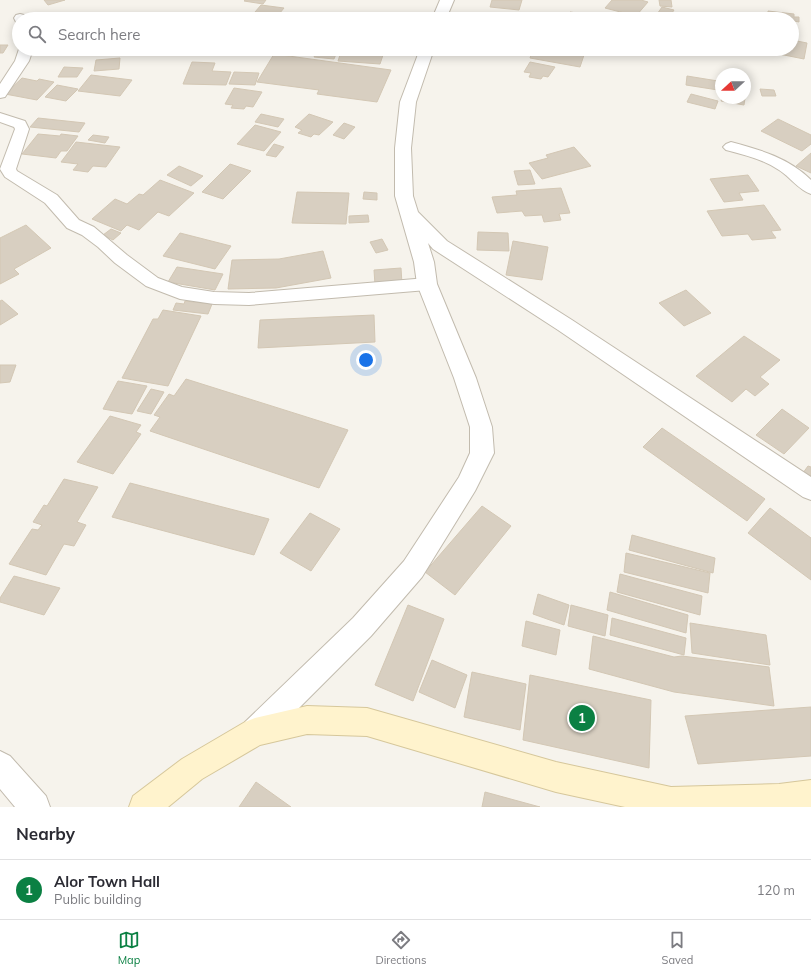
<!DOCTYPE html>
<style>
body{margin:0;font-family:Mulish,sans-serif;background:#f2f2f3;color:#2b2b33}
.compass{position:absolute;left:715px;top:68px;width:36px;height:36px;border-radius:50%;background:#fff;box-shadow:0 2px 10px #0003;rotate:249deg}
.you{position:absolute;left:366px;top:360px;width:14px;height:14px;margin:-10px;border:3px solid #fff;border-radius:50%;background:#1a73e8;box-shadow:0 0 0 6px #1a73e833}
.badge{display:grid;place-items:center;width:26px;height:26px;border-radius:50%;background:#0b8043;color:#fff;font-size:13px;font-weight:700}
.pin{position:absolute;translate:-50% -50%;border:2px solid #fff;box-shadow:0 1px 4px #0006}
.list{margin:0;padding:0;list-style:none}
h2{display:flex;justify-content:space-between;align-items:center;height:52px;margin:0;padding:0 16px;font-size:17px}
h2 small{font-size:13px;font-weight:400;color:#7c7c81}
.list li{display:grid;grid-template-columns:26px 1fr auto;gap:12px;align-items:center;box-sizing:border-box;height:60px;padding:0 16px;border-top:1px solid #e1e1e2}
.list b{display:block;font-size:15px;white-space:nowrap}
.list p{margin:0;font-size:13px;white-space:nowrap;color:#7c7c81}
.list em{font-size:13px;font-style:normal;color:#7c7c81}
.icon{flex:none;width:22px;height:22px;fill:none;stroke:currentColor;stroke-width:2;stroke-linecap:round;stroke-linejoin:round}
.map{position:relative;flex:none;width:811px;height:807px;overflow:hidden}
.search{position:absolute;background:#fff;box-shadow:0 2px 10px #0003;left:12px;right:12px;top:12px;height:44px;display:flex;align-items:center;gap:10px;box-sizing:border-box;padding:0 14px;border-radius:22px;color:#7c7c81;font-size:15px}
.sheet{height:112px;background:#fff}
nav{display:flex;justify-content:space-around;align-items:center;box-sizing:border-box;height:56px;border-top:1px solid #e1e1e2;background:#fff;font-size:11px;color:#7c7c81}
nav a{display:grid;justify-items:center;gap:2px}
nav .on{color:#0b8043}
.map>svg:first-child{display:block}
.building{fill:#d8cfc1;stroke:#d3c7b4}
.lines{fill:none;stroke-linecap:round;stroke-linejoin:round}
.minor-casing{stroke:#c2bbae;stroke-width:2}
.tertiary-casing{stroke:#c2bbae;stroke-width:2}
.secondary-casing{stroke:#d6c79b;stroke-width:2}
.minor{fill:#fff;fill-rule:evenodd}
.tertiary{fill:#fff;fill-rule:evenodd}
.secondary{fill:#fff3cd;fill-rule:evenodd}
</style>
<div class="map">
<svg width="811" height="807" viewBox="0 0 811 807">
<rect width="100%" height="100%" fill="#f6f3ec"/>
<!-- building -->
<path class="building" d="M44 0H65L48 5Z
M245 0H266L263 4 244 1Z
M492 0H522L519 10 490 7Z
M612 0H641L648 2 636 16 605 8Z
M659 0H671L672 7 660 6Z
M261 5 284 8 275 19H249Z
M662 7 674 10 668 19 655 17Z
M768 11 794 14V17H799V22L794 21 795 26H792V19H768Z
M570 12 591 15 609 19H567Z
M792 40 807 43 804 59 779 54V49H792Z
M0 45H8L3 53H0Z
M93 49H122L119 54 90 53Z
M318 49H338L334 59 314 57Z
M342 49H385L380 64 338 61Z
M533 49H567L585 52 580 67 530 58Z
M274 54 391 70 377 102 317 94 319 90 257 82Z
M120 58 119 69 94 71 96 60Z
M192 62 215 63 212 71 231 72 226 85 183 84Z
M530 62 555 67 548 77 543 76 541 79 529 77 531 73 524 72Z
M64 67 83 68 77 77H58Z
M234 72 259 73 255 85 229 84Z
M91 75 132 80 120 96 78 91Z
M687 76 718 81V90L686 85Z
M22 78 37 81 39 79 54 82 37 100 5 94Z
M57 85 78 89 66 101 45 97Z
M745 85H747L744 105 721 101 722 98H745Z
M234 88 262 92 253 107 246 106 244 109 231 108 233 105 225 104Z
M760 89 774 90 776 96H762Z
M691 94 718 101 715 109 687 102Z
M261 114 284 119 278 127 255 122Z
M309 114 333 122 319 135 314 134 311 137 298 133 302 130 295 127Z
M38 118 85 123 79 132 30 127Z
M778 119 811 135V144L802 151 761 131Z
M344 123 355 127 344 139 333 135Z
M255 125 281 132 264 151 237 144Z
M38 134 60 136 61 134 78 136 67 151H61L56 158 22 154Z
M93 135 109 137 105 143 88 140Z
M76 142 120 147 106 167 93 166 88 172 73 170 78 164 61 162Z
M274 144 284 147 276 157 266 155Z
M574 147 591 166 542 179 529 163 548 158 546 155Z
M811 153V173L796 166Z
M230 164 251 171 223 199 202 192Z
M179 166 203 176 191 186 167 175Z
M530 170 535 184 518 185 514 171Z
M748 175 759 191 739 193 743 200 724 202 710 179Z
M160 180 194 193 169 216 158 212 139 230 127 225 121 231 92 219 115 199 127 204 139 194 143 195Z
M561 188 570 213 559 214 561 220 544 222 542 215 525 216 522 211 497 213 492 197 517 195 516 191Z
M297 192 349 193 346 224 292 223Z
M364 192 377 193V200L363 199Z
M764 205 781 230 771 231 776 238 752 240 748 234 722 236 707 211Z
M368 215 369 222 349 223V216Z
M26 225 51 248 14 269 19 274 0 284V238Z
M111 229 121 233 113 240 103 235Z
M478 232 508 233 509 251 477 250Z
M180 233 231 246 215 269 163 256Z
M382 239 388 250 376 253 370 242Z
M513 241 548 247 542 280 506 275Z
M323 251 331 278 276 288 228 289 232 260 279 259Z
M177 267 223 274 215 290 168 282Z
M401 268 402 284 375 285 374 270Z
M686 290 711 313 684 326 659 303Z
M2 300 18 314 0 325V301Z
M185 301 212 304 208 314 173 310 176 303 184 304Z
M163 310 201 316 168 386 122 378 153 319H158Z
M374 315 375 342 258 348 260 320Z
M744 336 780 360 760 377 769 384 755 396 746 389 732 402 696 376Z
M0 365H16L10 382 0 383Z
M186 379 348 430 319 488 150 431 160 417 154 415 169 394 174 396Z
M118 381 147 386 132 414 103 409Z
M151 389 164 392 151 414 137 411Z
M782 409 809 428 784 454 756 435Z
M110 416 141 425 136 432 141 434 113 474 77 462Z
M662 428 765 499 747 521 643 447Z
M808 466 811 467V483L800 477Z
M64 479 98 487 77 522 86 525 74 546 64 544 46 575 9 564 32 529 38 530 42 525 33 522 44 505 47 506Z
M130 483 269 519 254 555 112 517Z
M482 506 511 526 455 595 425 572Z
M770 508 811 538V580L748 533Z
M310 513 340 529 311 571 280 553Z
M632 535 715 558 713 573 629 550Z
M626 553 710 573 708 593 624 572Z
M620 574 702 596 700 615 617 592Z
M14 576 60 588 44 615 0 602V598Z
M610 592 688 615 686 633 607 610Z
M538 594 569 605 564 625 533 614Z
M408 605 444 619 413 701 375 685Z
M571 605 608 615 605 636 568 626Z
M612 618 686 638 684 655 610 635Z
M526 621 560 630 556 655 522 646Z
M690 623 766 635 770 665 692 653Z
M593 636 674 657 682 656 769 667 774 706 674 692 589 669Z
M432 660 467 675 455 708 419 692Z
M472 672 526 684 520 730 464 717Z
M530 675 651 700 649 768 523 740Z
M811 707V756L698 764 685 716Z
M256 782 291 807H239Z
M485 792 540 807H482Z"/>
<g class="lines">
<defs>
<path id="minor" d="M20 14 24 15 26 19H19V23L16 22 14 18 16 15Z
M19 49H33L29 61 5 97 0 98V84L15 61Z
M0 113 25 121 29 129 16 169 17 171 57 195 79 220 94 227 127 255 158 278 182 287 214 292 249 293 427 278 433 280 436 284 433 288 427 290 249 305 214 304 180 299 146 286 115 263 98 247 82 235 67 228 45 203 5 177 0 169 15 129 14 127 0 122Z
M731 142C761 150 789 158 811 180V194C800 191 789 176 779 170 763 159 744 155 726 150L723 147 726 144Z"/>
<path id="tertiary" d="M440 0H454L446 19H432Z
M420 49H434L416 102 411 148 413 196 418 212 447 241 572 320 811 477V500L803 497 558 330 433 249 428 243 434 262 437 284 476 378 492 427 494 453 475 491 422 577 371 636 265 742 255 746 245 742 241 732 245 722 353 618 404 561 459 477 470 453V427L454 378 417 284 414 262 395 196V148L400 102Z
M0 751 10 756 46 796 50 807H15L0 789Z"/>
<path id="secondary" d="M307 706 367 708 556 762 671 787 779 784 811 780V807H625L556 792 367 736 307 734 260 745 202 779 168 807H129L133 796 182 759 245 722 255 718Z"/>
</defs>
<!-- minor casing -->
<use href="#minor" class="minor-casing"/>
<!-- tertiary casing -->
<use href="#tertiary" class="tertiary-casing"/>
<!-- secondary casing -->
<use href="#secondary" class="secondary-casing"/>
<!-- minor -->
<use href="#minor" class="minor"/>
<!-- tertiary -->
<use href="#tertiary" class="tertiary"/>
<!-- secondary -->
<use href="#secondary" class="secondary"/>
</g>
</svg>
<svg class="compass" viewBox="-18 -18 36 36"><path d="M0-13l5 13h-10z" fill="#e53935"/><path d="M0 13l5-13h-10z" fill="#7c7c81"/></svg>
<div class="you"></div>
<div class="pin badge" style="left:582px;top:718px">1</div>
<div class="search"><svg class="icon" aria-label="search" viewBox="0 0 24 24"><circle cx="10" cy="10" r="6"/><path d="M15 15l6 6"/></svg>Search here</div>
</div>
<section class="sheet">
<h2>Nearby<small></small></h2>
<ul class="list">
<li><span class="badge">1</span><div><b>Alor Town Hall</b><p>Public building</p></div><em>120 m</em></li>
</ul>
</section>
<nav>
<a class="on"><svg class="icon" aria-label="map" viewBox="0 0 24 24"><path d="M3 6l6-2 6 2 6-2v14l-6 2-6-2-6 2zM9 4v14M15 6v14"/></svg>Map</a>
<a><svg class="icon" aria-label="directions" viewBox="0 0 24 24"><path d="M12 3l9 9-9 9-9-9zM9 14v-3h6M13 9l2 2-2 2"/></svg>Directions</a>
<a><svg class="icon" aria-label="saved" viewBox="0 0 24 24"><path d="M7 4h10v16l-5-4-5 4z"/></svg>Saved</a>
</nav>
